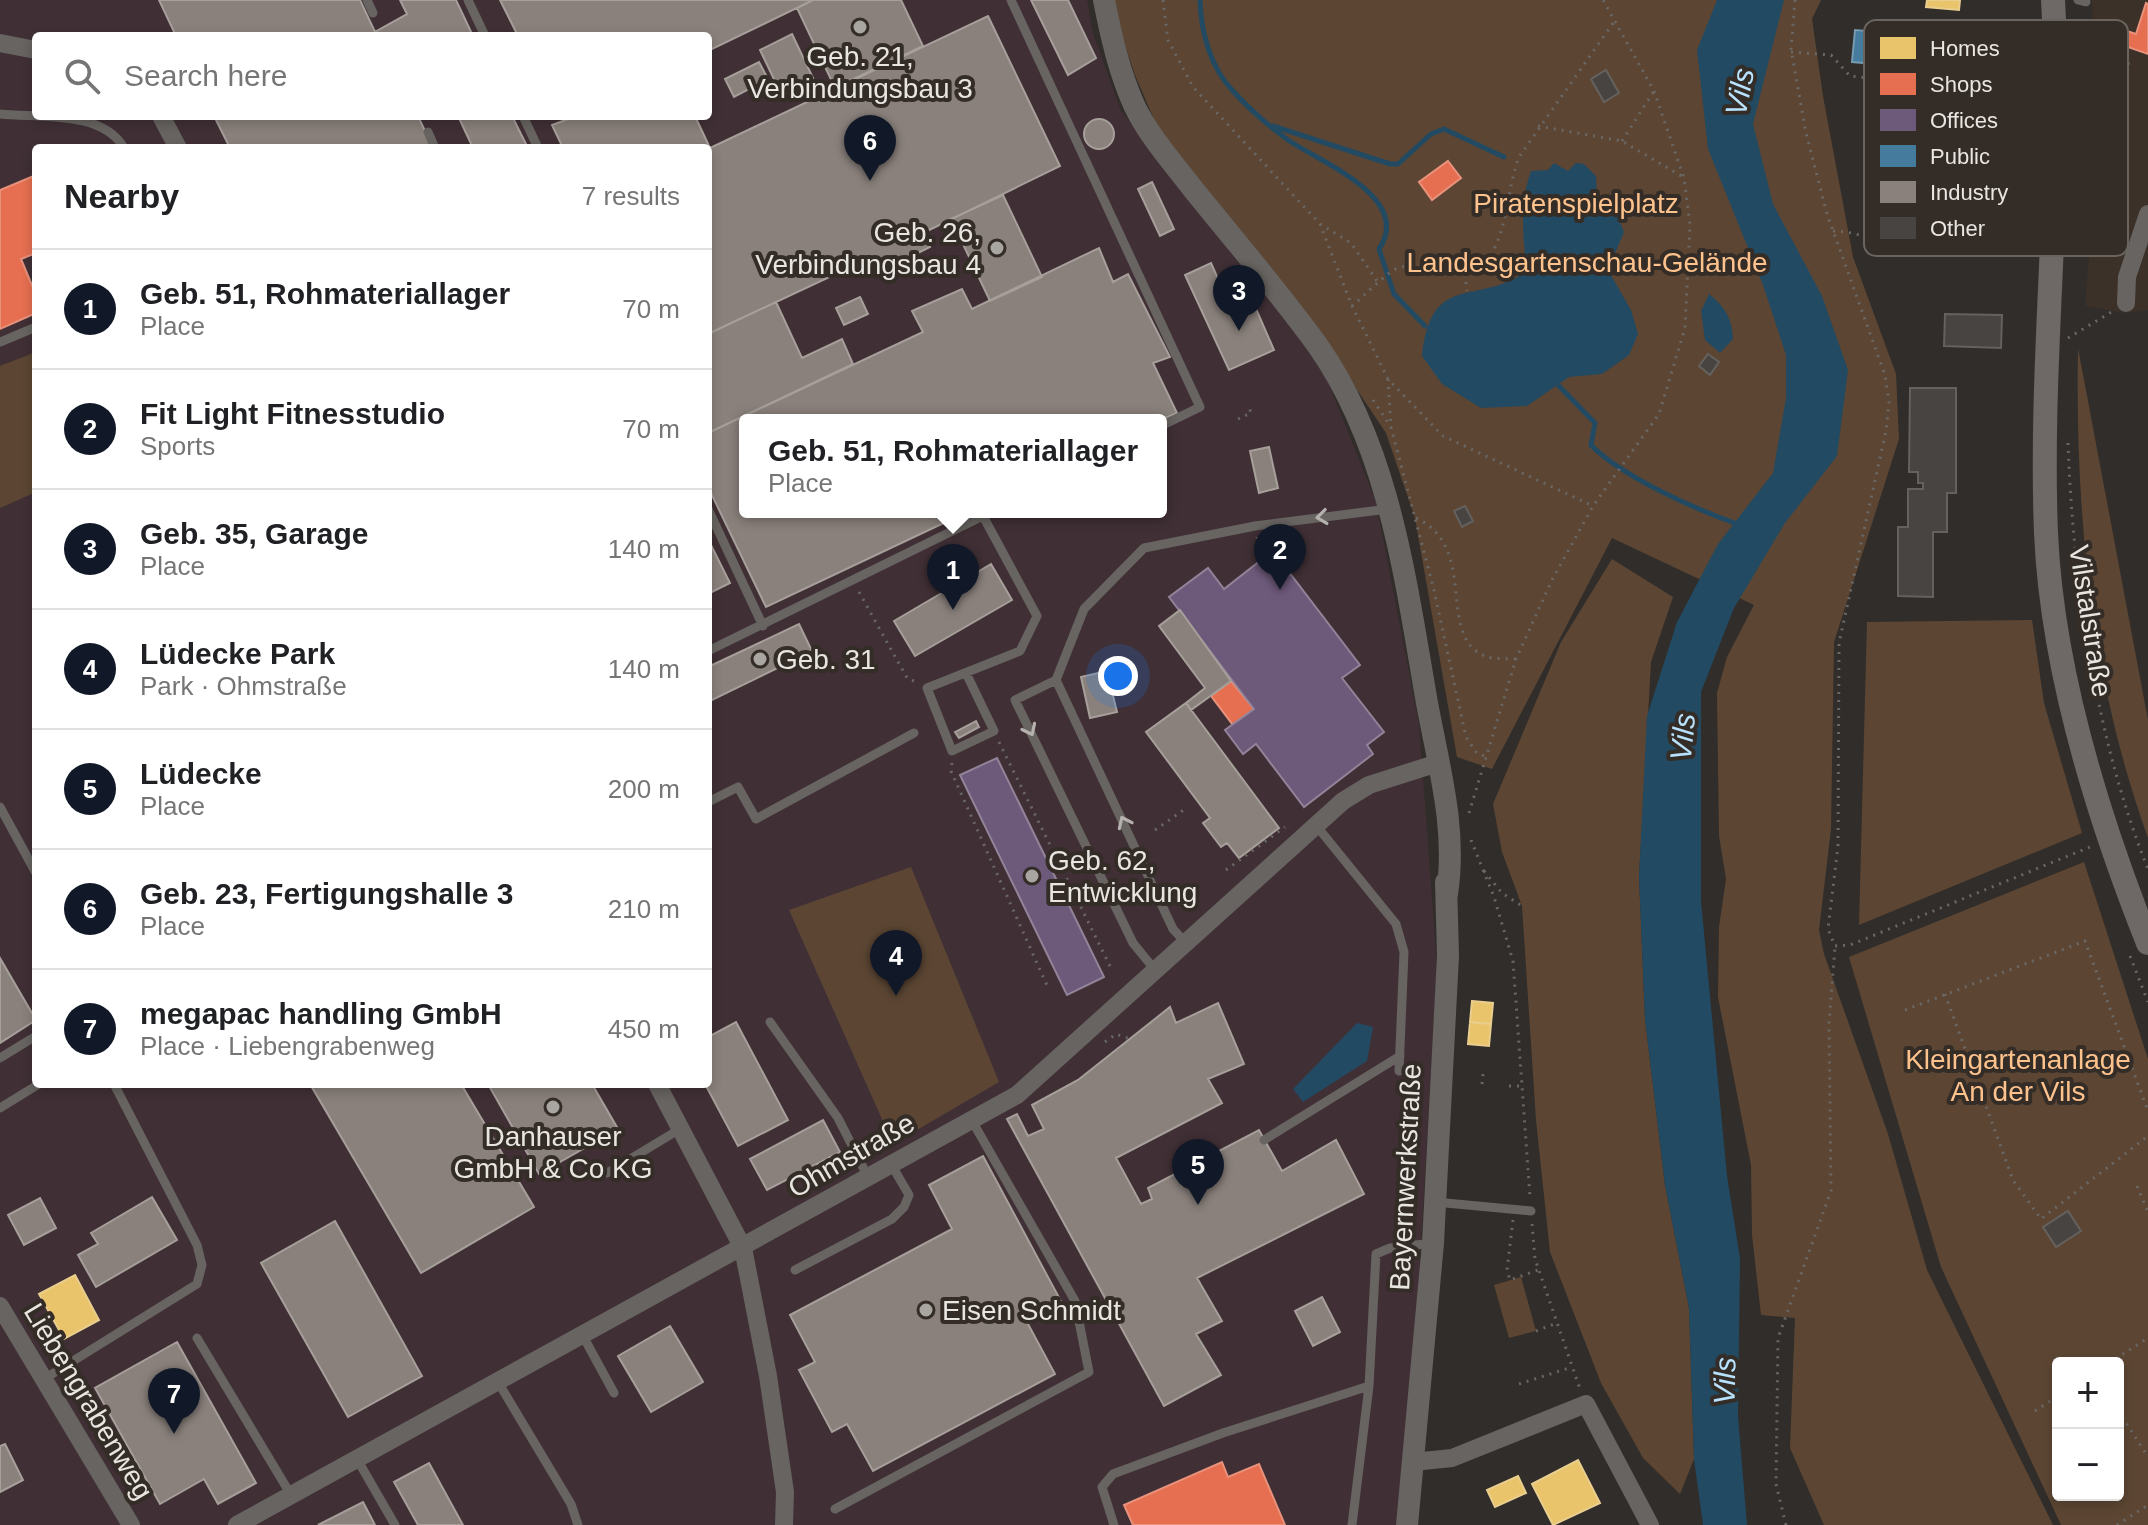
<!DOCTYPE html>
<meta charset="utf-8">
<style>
body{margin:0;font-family:Arial,sans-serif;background:#f6f6f6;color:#202124}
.controls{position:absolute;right:24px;bottom:24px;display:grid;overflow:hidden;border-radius:8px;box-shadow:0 4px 12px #0003}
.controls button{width:72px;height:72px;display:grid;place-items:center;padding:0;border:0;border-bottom:2px solid #e0e0e0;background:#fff;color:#202124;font:40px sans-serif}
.you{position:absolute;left:1118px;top:676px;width:28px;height:28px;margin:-20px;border:6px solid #fff;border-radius:50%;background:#1a73e8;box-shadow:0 0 0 12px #1a73e833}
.badge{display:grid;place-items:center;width:52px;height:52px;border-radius:50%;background:#111827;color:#fff;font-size:26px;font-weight:700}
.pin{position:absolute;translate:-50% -66px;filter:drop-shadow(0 2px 4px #0008)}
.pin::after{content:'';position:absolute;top:42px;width:28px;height:24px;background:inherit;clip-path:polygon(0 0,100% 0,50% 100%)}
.popup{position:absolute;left:739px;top:414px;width:428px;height:104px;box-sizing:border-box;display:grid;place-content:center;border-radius:8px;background:#fff;filter:drop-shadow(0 2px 6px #0005);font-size:26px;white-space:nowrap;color:#757577}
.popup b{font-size:30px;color:#202124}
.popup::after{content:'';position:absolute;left:50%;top:100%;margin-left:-16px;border:16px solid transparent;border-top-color:#fff}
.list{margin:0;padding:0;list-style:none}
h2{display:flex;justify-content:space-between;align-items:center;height:104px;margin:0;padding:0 32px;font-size:34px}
h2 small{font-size:26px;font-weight:400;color:#757577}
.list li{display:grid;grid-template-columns:52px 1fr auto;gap:24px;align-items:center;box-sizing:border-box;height:120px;padding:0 32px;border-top:2px solid #e0e0e0}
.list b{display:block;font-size:30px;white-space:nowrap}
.list p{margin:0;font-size:26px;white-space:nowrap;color:#757577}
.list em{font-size:26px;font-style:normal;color:#757577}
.icon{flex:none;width:44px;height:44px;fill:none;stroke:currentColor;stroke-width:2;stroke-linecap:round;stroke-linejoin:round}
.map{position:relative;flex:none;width:2148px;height:1525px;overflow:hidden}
.search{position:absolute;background:#fff;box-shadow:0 4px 12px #0003;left:32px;top:32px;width:680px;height:88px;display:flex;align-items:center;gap:20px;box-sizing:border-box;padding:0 28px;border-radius:8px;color:#757577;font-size:30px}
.panel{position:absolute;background:#fff;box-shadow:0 4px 12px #0003;left:32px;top:144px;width:680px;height:944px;border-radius:8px}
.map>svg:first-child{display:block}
.built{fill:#3c3128}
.industrial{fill:#403036;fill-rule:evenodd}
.green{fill:#5c4633;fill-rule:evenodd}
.water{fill:#224a62}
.homes{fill:#e9c46a;stroke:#e9ce8e;stroke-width:2}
.shops{fill:#e76f51;stroke:#e8927c;stroke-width:2}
.offices{fill:#6d597a;stroke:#928399;stroke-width:2}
.public{fill:#457b9d;stroke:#769bb1;stroke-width:2}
.industry{fill:#8a817c;stroke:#a69f9a;stroke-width:2}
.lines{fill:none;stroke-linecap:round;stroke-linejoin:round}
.stream{stroke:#224a62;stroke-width:5}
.building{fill:#484441;stroke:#64615e;stroke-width:2}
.path{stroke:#6a6765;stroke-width:3;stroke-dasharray:2 6;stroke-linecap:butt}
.service{stroke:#676461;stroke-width:9}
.minor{stroke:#676461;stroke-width:18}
.tertiary{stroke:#676461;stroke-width:22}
.secondary{stroke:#6e6866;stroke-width:24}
.oneway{stroke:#b5b1ae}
.poi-dot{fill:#a9a5a1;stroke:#342d27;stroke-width:3}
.labels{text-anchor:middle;stroke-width:8;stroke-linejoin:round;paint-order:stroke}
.poi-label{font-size:28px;fill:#e9e5e1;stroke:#342d27;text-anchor:start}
.park-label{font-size:28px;fill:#fec28d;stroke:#342d27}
.street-label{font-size:28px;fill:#e9e5e1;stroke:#342d27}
.water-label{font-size:30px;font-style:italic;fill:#b8e2fe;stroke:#342d27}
.key{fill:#342d27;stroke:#6a645f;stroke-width:2}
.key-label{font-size:22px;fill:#e9e5e1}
</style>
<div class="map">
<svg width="2148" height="1525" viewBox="0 0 2148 1525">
<rect width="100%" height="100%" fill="#312d2a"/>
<!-- built -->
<path class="built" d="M2092 0H2148V310L2123 313 2085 306 2098 143Z"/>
<!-- industrial -->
<path class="industrial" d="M0 0H1087L1093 33 1121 111 1315 350 1376 502 1419 725 1437 965 1405 1525H0ZM36 36H708V116H36ZM36 148H708V1084H36ZM745 420H1161V512H745Z"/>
<!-- green -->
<path class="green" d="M1110 0H1821L1812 19 1823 96 1853 257 1896 374 1899 439 1834 642 1831 829 1819 930 1824 954 1888 1134 1927 1270 2053 1525H1824L1790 1448 1795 1318 1761 1315 1752 1235 1751 1165 1718 997 1719 927 1726 879 1719 836 1717 693 1727 657 1754 605 1612 538 1492 769 1457 757 1415 518 1386 433 1325 342 1165 145 1135 75Z
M2078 348 2148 720V838C2091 680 2075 515 2078 348Z
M36 352V492L0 508V366Z
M1612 559 1673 597 1651 662 1639 877 1645 1019 1665 1185 1689 1308 1694 1459 1680 1494 1643 1458 1601 1383 1550 1252 1536 1120 1522 906 1502 852 1493 804 1561 642Z
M2032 620 2044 703 2082 833 1859 925 1867 622Z
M2084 862 2148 1059V1525H2061L1941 1267 1849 957ZM2058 1363H2118V1495H2058Z
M911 867 999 1082 893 1144 789 910Z
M1521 1277 1536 1331 1509 1338 1494 1285Z"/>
<!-- water -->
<path class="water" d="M1717 0H1784L1753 124 1773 204 1822 296 1848 370 1837 456 1785 523 1734 608 1701 692V901L1727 1176 1740 1258 1738 1416 1747 1525H1703L1694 1459 1689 1308 1665 1185 1645 1019 1639 877 1647 716 1677 622 1718 544 1773 473 1786 398V355L1763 285 1708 149 1697 50Z
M1554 163 1568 171 1576 163 1584 164 1596 176 1597 196 1615 211 1624 232 1608 270 1631 310 1638 334 1629 355 1602 374 1569 377 1527 406 1481 408 1442 384 1422 356C1431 270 1477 307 1527 271 1523 238 1519 203 1531 171L1548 170Z
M1709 294C1725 307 1732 318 1733 339L1720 353 1705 340 1701 311Z
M1357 1023 1373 1027 1367 1061 1303 1102 1293 1089Z"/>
<!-- homes -->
<path class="homes" d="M1927 0H1960L1959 10 1926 7Z
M1472 1001 1493 1003 1491 1024 1470 1022Z
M1470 1022 1491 1024 1489 1046 1468 1044Z
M75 1275 99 1320 64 1339 39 1294Z
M1578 1460 1600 1503 1553 1525 1532 1484Z
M1518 1476 1526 1493 1495 1507 1487 1490Z"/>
<!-- shops -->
<path class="shops" d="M2146 3 2148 4V54L2122 45 2127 31 2136 34Z
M1448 161 1461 178 1432 200 1419 182Z
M1943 171 1997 172 1996 246 1954 245V219H1942Z
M36 175V253L21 259 36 295V313L0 329V190Z
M1231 681 1254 709 1233 725 1211 696Z
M1222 1462 1228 1477 1259 1464 1285 1525H1133L1124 1505Z"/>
<!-- offices -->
<path class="offices" d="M1265 557 1277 573 1285 567 1360 665 1342 678 1384 732 1367 745 1373 754 1304 807 1256 744 1243 754 1225 730 1254 709 1169 597 1208 568 1224 589Z
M997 758 1104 977 1067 995 960 775Z"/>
<!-- public -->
<path class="public" d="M1879 28 2000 38 1995 85 1924 79 1925 68 1852 62 1855 30 1879 32Z"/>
<!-- industry -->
<path class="industry" d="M159 0H360L377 36H176Z
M400 0H456L473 36H377L375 32 407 14Z
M500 0H813L708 51V36H518Z
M813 0H901L923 46 835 88 797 8Z
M1031 0H1068L1096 58 1068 75Z
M988 16 1060 166 925 232 930 247 882 271 872 257 708 334V149Z
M792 34 813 78 781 94 760 50Z
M759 62 768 79 734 97 725 79Z
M2115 73 2116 128 2097 129 2096 74Z
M214 116H418L433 148H230Z
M458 116H512L528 148H473Z
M576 116H695L710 148H563L552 125Z
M1084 134a15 15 0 1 1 30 0a15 15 0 1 1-30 0Z
M1152 182 1174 229 1160 236 1138 189Z
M1003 195 1042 277 990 301 951 219Z
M1099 248 1113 282 1128 274 1170 357 1153 363 1177 413 1161 420H745V512H967L766 607 708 487V433L923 332 912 311 962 289 972 309Z
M1211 263 1233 313 1254 304 1274 350 1229 370 1185 275Z
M860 297 868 314 844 325 836 308Z
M776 302 802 358 842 339 853 364 708 433V334Z
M1269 447 1278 488 1259 493 1250 451Z
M708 539 730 583 708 594Z
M991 564 1012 600 915 656 894 621Z
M1180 610 1231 681 1191 710 1186 703 1205 688 1159 626Z
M799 624 812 651 708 702V667Z
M1107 671 1117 712 1090 718 1081 677Z
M1186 703 1279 828 1239 858 1227 843 1221 847 1203 823 1210 818 1146 732Z
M976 721 979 727 959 738 955 732Z
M0 958 36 1020 0 1043Z
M1218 1003 1244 1064 1208 1079 1222 1103 1116 1158 1141 1204 1152 1199 1148 1188 1259 1130 1282 1171 1336 1140 1364 1194 1197 1278 1222 1321 1196 1334 1221 1375 1164 1406 1007 1119 1017 1114 1028 1136 1044 1129 1032 1105 1078 1080 1170 1007 1176 1023Z
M736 1022 788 1120 738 1146 705 1084 711 1065 708 1037Z
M310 1084H461L534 1207 421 1273Z
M488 1084H592L618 1129 539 1174Z
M823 1120 840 1152 767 1190 750 1159Z
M983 1156 1063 1305 1028 1324 1055 1374 873 1471 847 1424 832 1432 799 1370 815 1362 790 1315 952 1229 929 1185Z
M152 1197 177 1240 96 1287 78 1255 98 1244 91 1233Z
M40 1198 56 1228 24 1245 8 1215Z
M335 1221 422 1376 348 1417 261 1263Z
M1322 1297 1340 1332 1313 1346 1295 1311Z
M670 1326 703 1382 651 1412 618 1356Z
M177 1342 256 1483 218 1504 204 1479 160 1504 95 1388Z
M5 1444 23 1480 0 1492V1446Z
M429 1463 463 1525H418L394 1482Z
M363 1502 375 1525H318Z"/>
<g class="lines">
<!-- stream -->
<path class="stream" d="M1200 0C1201 32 1210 67 1233 91 1249 109 1269 126 1288 140 1320 162 1414 198 1379 249L1394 294 1425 326
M1273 126 1390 164H1398L1431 134 1444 129 1504 157
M1558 385 1595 423 1591 445C1622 477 1697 510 1740 525"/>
</g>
<!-- building -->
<path class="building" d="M1606 70 1619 93 1604 102 1591 79Z
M1945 314 2002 315 2001 348 1944 346Z
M1708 354 1719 362 1710 375 1699 366Z
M1910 388H1956V493H1947V532H1933V597L1898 596V527H1908V489H1923V483H1918V472H1909Z
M1465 506 1473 521 1462 527 1454 511Z
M2068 1211 2081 1231 2056 1247 2043 1227Z"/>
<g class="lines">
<!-- path -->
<path class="path" d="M1163 0 1168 40 1193 87 1320 224 1352 306 1388 379 1443 436 1593 506
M1795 0 1791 49 1806 133 1827 214 1885 375 1889 402 1886 431 1839 643 1838 846 1828 929 1835 946 1850 945 2090 847
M1791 52 1831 55 1850 76 1886 80
M2080 58 2131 64
M1538 126 1622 141 1683 177
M1622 141 1654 91
M2076 200 2081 152 2077 24
M1320 224 1351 243 1379 284
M1833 231C1865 232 1889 247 1920 251 1949 255 1981 251 2010 251
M1465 274 1467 291
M1352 306C1362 298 1390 269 1400 267 1436 260 1473 295 1495 247 1508 220 1508 186 1519 157L1616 19
M2068 338 2113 311
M1388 379 1391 427 1434 590 1466 737 1476 752 1486 757
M1373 400 1391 427
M1238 419 1251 413 1249 407
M2068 443C2073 582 2096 740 2148 869
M1416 518C1480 548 1435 636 1485 656 1493 660 1507 658 1516 659
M1257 537 1260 549
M859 592 907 678 916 682
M999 742 1111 968
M952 763 951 771 1049 990
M1469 813 1516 659 1552 580 1593 506 1659 414 1685 328 1690 224 1684 178 1654 91 1603 0
M1155 830 1185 809
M1471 840 1494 897 1513 961 1530 1197
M1226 870 1285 827
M1484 871 1502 893 1522 906
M2130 956 2148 1002
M1945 994 2013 1180 2041 1219 2148 1136
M1905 1010 2085 941 2148 1111
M1105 1042 1116 1034 1130 1039
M1482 1084 1483 1074
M1509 1086H1522
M2137 1186 2148 1212
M1513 1220 1507 1270 1510 1280 1538 1270
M1532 1224 1535 1259 1580 1389
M1536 1331 1557 1323
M2109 1363 2148 1338
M1519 1384 1572 1367
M2118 1410 2148 1457
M2035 1411 2058 1396
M1786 1525 1776 1484 1778 1338 1831 1191 1829 1023 1835 947
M2117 1525 2148 1505"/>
<!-- service -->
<path class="service" d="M367 0 373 13
M468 0 485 36
M1011 0 1200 407 1161 426
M2078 0 2086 2
M0 114C39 118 102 110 124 148
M523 116 538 148
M428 132 435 148
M0 342 36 327
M708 509 763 626
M708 651 991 512
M966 673 994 731 952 751 927 688 1020 651 1037 616 983 516
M1056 680 1173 929 1184 941
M708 802 738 787 756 819 914 733
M0 807 36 873
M1315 824 1396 924 1404 952 1399 1071
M1155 970 1133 943 1015 700 1056 680 1084 609 1144 548 1255 526 1388 509
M770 1022 838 1118 868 1177
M0 1058 36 1036
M0 1108 39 1084
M1264 1140 1400 1056
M607 1173 680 1129
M1435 1202 1531 1211
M795 1270 892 1219 904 1207 909 1195 891 1164
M583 1336 614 1393
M197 1338 291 1495
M44 1379 197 1284 202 1265 197 1245 114 1084
M498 1382 571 1504 578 1525
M357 1459 395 1525
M835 1509 1089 1372 1075 1301 971 1119
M1114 1525 1102 1487 1113 1474 1223 1433 1369 1386
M1352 1525 1369 1386 1376 1254 1390 1248 1433 1243"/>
<!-- minor -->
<path class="minor" d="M0 43 36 50
M161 116 178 148
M2126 303 2127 277 2148 214
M657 1084 743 1248 768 1376 785 1492 784 1525
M0 1306 131 1525
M1413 1462 1452 1458 1586 1404 1650 1525
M237 1525 1017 1095 1343 801 1369 785 1438 763"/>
<!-- tertiary -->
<path class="tertiary" d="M1104 0C1111 36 1119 71 1134 105 1148 135 1173 163 1193 189 1235 241 1279 292 1318 346 1390 449 1406 583 1427 703 1439 768 1457 829 1447 894
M1407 1525 1433 1243 1448 956 1446 882"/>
<!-- secondary -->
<path class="secondary" d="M2053 0C2064 178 2039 355 2046 533 2052 671 2097 815 2148 943"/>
</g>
<!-- one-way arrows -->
<defs><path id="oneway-chevron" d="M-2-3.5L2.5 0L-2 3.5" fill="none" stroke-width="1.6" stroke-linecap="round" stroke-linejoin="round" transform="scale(2)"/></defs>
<g class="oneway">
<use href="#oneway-chevron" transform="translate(1322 517) rotate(173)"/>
<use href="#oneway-chevron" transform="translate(1030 730) rotate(64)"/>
<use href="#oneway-chevron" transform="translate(1124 822) rotate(-115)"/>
</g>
<!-- markers -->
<g class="poi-dot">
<circle cx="860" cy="27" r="8"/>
<circle cx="997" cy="248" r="8"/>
<circle cx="760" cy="659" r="8"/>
<circle cx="1032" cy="876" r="8"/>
<circle cx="553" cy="1107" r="8"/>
<circle cx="926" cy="1310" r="8"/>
</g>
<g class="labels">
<!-- poi labels -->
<g class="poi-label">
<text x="860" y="66" text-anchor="middle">Geb. 21,<tspan x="860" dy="32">Verbindungsbau 3</tspan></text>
<text x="981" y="242" text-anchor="end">Geb. 26,<tspan x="981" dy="32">Verbindungsbau 4</tspan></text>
<text x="776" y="669">Geb. 31</text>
<text x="1048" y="870">Geb. 62,<tspan x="1048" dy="32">Entwicklung</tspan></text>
<text x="553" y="1146" text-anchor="middle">Danhauser<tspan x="553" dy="32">GmbH &amp; Co KG</tspan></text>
<text x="942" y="1320">Eisen Schmidt</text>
</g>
<!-- park labels -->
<g class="park-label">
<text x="1576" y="213">Piratenspielplatz</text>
<text x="1587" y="272">Landesgartenschau-Gelände</text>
<text x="2018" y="1069">Kleingartenanlage<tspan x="2018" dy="32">An der Vils</tspan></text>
</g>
<!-- street labels -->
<g class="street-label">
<text transform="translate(2091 621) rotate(81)" y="10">Vilstalstraße</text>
<text transform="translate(851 1155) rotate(-30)" y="10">Ohmstraße</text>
<text transform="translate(1405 1177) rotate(-87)" y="10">Bayernwerkstraße</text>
<text transform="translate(89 1401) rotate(59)" y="10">Liebengrabenweg</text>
</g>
<!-- water labels -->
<g class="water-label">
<text transform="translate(1740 92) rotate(-79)" y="10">Vils</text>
<text transform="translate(1683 737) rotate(-84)" y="10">Vils</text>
<text transform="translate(1725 1381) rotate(-89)" y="10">Vils</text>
</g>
</g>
<!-- legend -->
<rect x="1864" y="20" width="264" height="236" rx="12" class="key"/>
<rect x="1880" y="37" width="36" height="22" fill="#e9c46a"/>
<rect x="1880" y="73" width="36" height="22" fill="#e76f51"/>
<rect x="1880" y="109" width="36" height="22" fill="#6d597a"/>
<rect x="1880" y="145" width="36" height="22" fill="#457b9d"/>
<rect x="1880" y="181" width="36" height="22" fill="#8a817c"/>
<rect x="1880" y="217" width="36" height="22" fill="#484441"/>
<g class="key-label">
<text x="1930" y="56">Homes</text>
<text x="1930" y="92">Shops</text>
<text x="1930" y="128">Offices</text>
<text x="1930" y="164">Public</text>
<text x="1930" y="200">Industry</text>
<text x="1930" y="236">Other</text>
</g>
</svg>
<div class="controls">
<button>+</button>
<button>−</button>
</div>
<div class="you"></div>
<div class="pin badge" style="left:953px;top:610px">1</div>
<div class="popup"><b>Geb. 51, Rohmateriallager</b>Place</div>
<div class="pin badge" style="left:1280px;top:590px">2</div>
<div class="pin badge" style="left:1239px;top:331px">3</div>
<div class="pin badge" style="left:896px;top:996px">4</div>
<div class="pin badge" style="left:1198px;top:1205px">5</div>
<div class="pin badge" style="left:870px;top:181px">6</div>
<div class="pin badge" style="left:174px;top:1434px">7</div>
<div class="search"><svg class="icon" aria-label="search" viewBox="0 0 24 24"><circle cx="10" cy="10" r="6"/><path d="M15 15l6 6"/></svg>Search here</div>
<section class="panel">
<h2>Nearby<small>7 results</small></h2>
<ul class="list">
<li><span class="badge">1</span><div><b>Geb. 51, Rohmateriallager</b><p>Place</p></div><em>70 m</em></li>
<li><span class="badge">2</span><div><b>Fit Light Fitnesstudio</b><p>Sports</p></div><em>70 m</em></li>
<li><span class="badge">3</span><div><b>Geb. 35, Garage</b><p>Place</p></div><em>140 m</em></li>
<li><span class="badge">4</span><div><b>Lüdecke Park</b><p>Park · Ohmstraße</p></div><em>140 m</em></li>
<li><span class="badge">5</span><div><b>Lüdecke</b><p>Place</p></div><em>200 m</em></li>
<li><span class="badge">6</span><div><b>Geb. 23, Fertigungshalle 3</b><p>Place</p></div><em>210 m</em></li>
<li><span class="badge">7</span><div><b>megapac handling GmbH</b><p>Place · Liebengrabenweg</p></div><em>450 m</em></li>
</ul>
</section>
</div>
